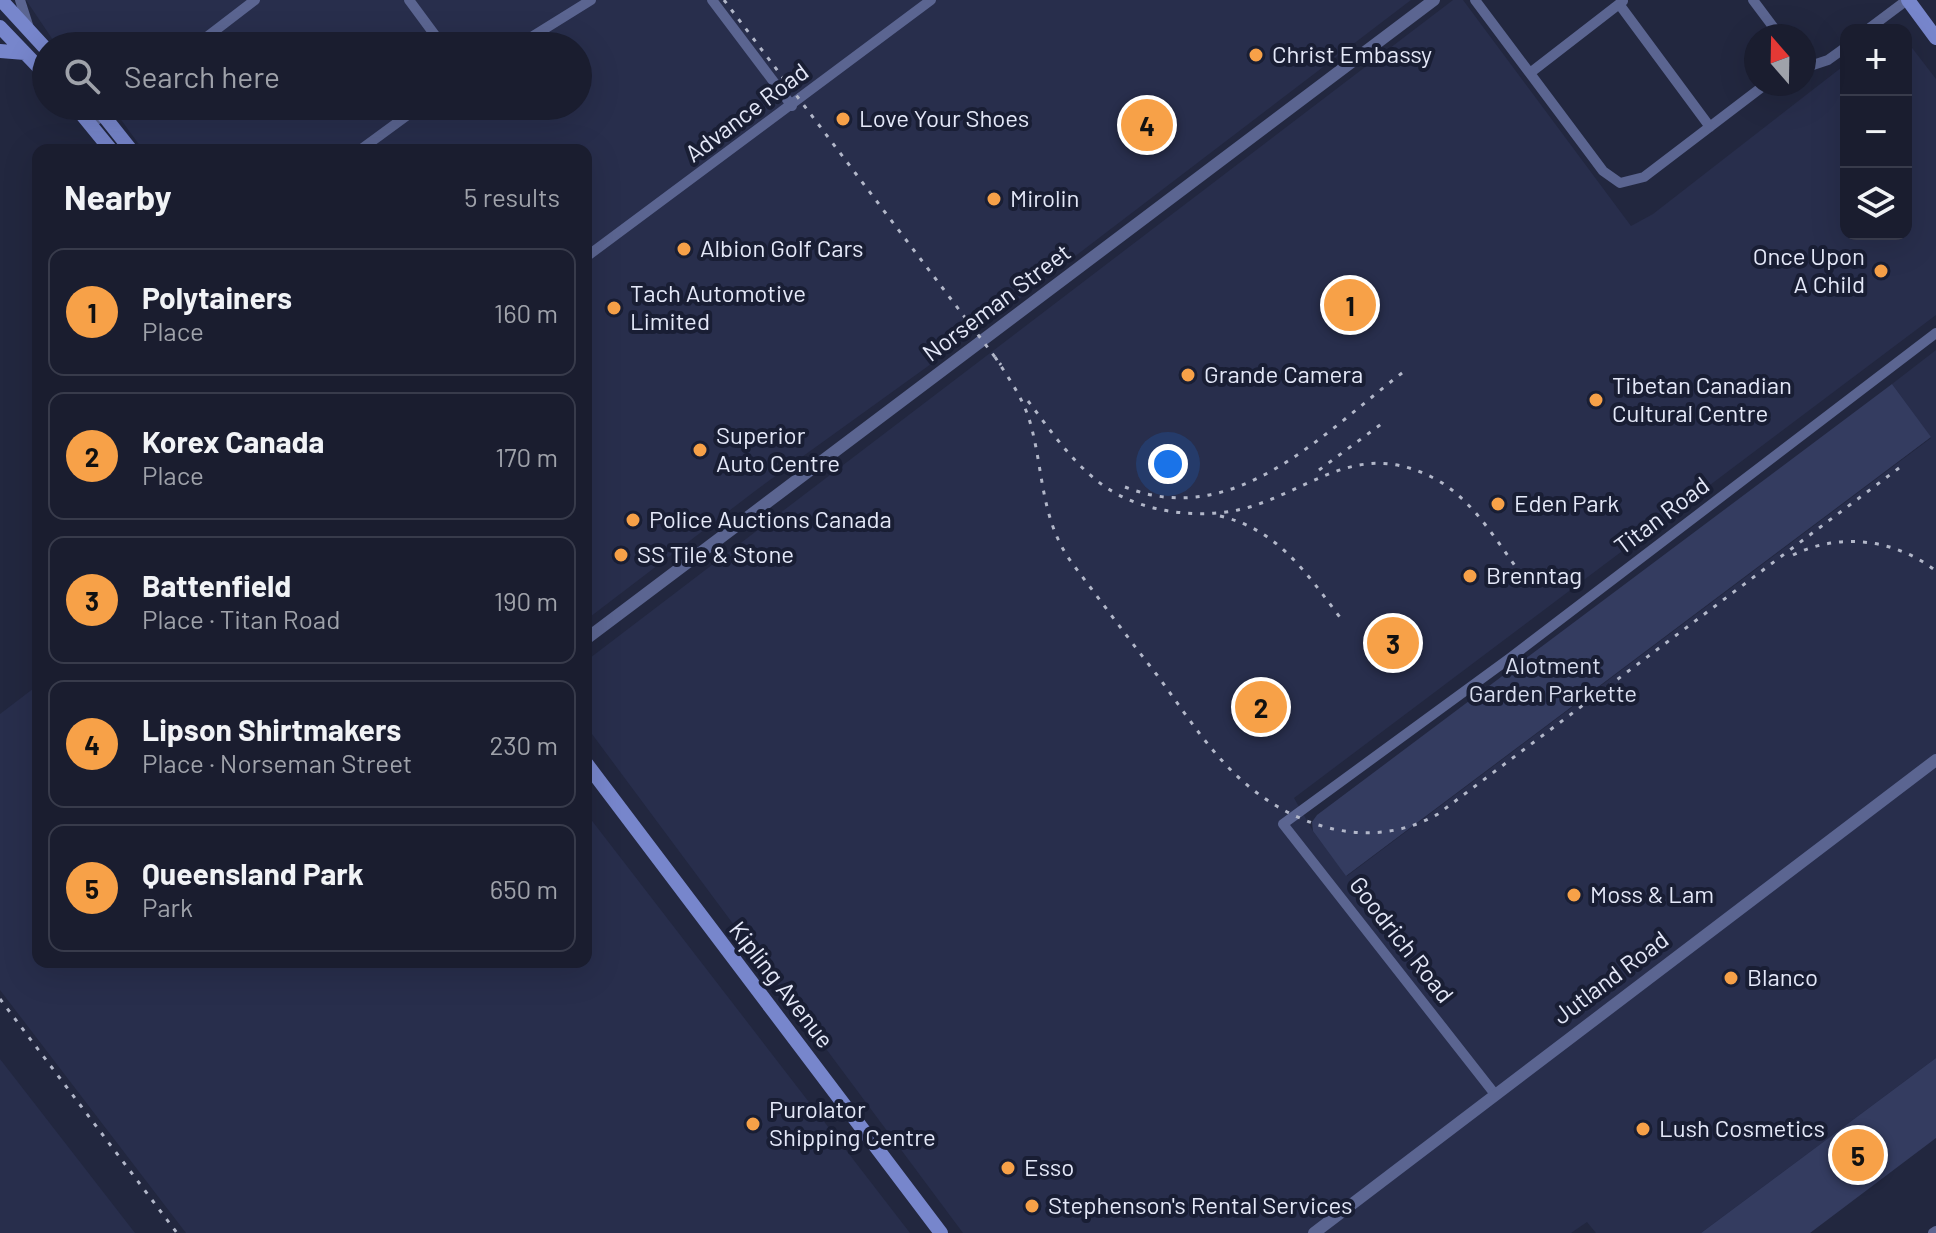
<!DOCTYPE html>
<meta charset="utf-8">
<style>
body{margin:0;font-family:Barlow,sans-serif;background:#272a3b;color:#f1f3f6}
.controls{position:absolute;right:24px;top:24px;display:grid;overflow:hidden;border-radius:16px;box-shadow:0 8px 32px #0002}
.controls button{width:72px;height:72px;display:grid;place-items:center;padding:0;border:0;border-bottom:2px solid #383b4b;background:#1a1d2f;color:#f1f3f6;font:40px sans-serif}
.compass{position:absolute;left:1744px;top:24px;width:72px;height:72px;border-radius:50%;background:#1a1d2f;box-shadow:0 8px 32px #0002;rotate:340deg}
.you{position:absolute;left:1168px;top:464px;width:28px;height:28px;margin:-20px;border:6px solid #fff;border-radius:50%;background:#1a73e8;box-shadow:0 0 0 12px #1a73e833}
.badge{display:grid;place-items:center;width:52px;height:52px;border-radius:50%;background:#f7a148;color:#111;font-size:26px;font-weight:700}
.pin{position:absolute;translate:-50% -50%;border:4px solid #fff;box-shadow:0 2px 8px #0006}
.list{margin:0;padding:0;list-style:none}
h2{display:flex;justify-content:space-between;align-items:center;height:104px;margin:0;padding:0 32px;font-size:34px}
h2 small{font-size:26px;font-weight:400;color:#9fa2aa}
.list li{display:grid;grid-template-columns:52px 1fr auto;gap:24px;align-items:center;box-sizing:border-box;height:128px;margin:0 16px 16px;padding:0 16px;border:2px solid #383b4b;border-radius:16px}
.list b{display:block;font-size:30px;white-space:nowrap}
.list p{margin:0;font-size:26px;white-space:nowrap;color:#9fa2aa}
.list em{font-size:26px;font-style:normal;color:#9fa2aa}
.icon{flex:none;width:44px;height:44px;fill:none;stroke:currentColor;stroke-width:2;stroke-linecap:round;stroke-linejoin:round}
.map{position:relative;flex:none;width:1936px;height:1233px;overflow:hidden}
.search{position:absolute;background:#1a1d2f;box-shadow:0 8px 32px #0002;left:32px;top:32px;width:560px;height:88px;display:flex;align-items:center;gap:20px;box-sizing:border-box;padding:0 28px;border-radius:44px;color:#9fa2aa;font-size:30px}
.panel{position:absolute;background:#1a1d2f;box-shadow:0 8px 32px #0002;left:32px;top:144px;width:560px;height:824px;border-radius:16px}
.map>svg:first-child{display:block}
.built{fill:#282e4c}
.green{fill:#343c60}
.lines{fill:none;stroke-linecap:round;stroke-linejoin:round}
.minor{stroke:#5b6591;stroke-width:10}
.tertiary{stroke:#5b6591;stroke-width:12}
.secondary{stroke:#7786cc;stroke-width:14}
.rail{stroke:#b2b7c9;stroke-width:3;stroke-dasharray:4 8;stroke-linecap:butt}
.poi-dot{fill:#f7a148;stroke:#191e34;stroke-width:3}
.labels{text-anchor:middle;stroke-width:8;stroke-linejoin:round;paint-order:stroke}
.poi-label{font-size:24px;fill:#e4e8f8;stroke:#191e34;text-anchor:start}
.street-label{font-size:24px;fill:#e4e8f8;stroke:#191e34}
.park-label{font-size:24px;fill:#d7dcee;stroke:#191e34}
</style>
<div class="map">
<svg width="1936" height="1233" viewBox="0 0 1936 1233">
<rect width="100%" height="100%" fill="#22273f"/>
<!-- built -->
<path class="built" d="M26 0H1411L981 328 759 488 586 620V150H143L111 106H578V46H57Z
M1453 0H1463L1631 226 1653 214 1846 64V234H1906V40L1936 79V315L1294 798 1313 831 1347 876 1931 438 1892 384 1936 350V1058L1701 1233H1596L1587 1222 1571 1233H963L586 726V661Z
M38 685V962H586V813L910 1233H186L0 990V714Z
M0 1059 135 1233H0Z"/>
<!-- green -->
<path class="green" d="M1892 384 1931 437 1346 876 1313 831 1312 822 1317 815Z
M1936 1058V1138L1810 1233H1701Z"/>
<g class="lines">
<!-- minor -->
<path class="minor" d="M20 0 29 28
M409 0 443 46
M712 0 792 106
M1475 0 1603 171 1620 183 1644 177 1766 84
M1753 0 1780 36
M1619 4 1710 127
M1867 30 1907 0
M195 46 255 0
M517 46 591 0
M1804 68 1828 60 1846 47
M1530 73 1623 1
M91 124 116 106
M360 150 420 106
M586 257 931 0
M1494 1093 1283 824 1510 658 1936 333
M1933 1233 1936 1231"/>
<!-- tertiary -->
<path class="tertiary" d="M586 639 1434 0
M1314 1233 1936 760"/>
<!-- secondary -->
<path class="secondary" d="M1 0 46 49
M1908 0 1936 38
M0 27 46 75
M0 51 25 53
M75 106 111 150
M96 106 131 150
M586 763 941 1233"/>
<!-- rail -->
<path class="rail" d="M724 0 1001 365
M995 357C1008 377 1023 398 1030 422 1044 471 1040 519 1072 563 1100 600 1128 638 1157 675 1180 706 1201 739 1228 767 1282 824 1366 855 1438 814L1903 465
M1028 401C1051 431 1073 464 1104 486 1145 515 1210 521 1256 505 1322 482 1365 439 1439 481 1476 503 1501 548 1526 581
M1319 470 1384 422
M1125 487C1236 531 1325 431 1406 370
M1220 516C1279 530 1307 574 1342 620
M1793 555C1840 532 1895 539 1936 571
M0 999 177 1233"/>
</g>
<!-- markers -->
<g class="poi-dot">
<circle cx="1256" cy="55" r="8"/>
<circle cx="843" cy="119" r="8"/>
<circle cx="994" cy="199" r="8"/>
<circle cx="684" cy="249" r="8"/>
<circle cx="1881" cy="271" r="8"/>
<circle cx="614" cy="308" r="8"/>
<circle cx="1188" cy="375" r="8"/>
<circle cx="1596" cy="400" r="8"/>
<circle cx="700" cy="450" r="8"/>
<circle cx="1498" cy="504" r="8"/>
<circle cx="633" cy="520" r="8"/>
<circle cx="621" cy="555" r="8"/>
<circle cx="1470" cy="576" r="8"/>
<circle cx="1574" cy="895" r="8"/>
<circle cx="1731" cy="978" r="8"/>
<circle cx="753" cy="1124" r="8"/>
<circle cx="1643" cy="1129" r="8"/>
<circle cx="1008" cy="1168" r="8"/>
<circle cx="1032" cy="1206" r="8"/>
</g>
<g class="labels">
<!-- poi labels -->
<g class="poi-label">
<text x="1272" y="63">Christ Embassy</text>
<text x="859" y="127">Love Your Shoes</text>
<text x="1010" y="207">Mirolin</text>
<text x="700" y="257">Albion Golf Cars</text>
<text x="1865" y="265" text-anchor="end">Once Upon<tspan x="1865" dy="28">A Child</tspan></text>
<text x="630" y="302">Tach Automotive<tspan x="630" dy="28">Limited</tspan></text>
<text x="1204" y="383">Grande Camera</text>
<text x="1612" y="394">Tibetan Canadian<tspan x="1612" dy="28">Cultural Centre</tspan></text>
<text x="716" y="444">Superior<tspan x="716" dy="28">Auto Centre</tspan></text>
<text x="1514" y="512">Eden Park</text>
<text x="649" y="528">Police Auctions Canada</text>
<text x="637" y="563">SS Tile &amp; Stone</text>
<text x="1486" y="584">Brenntag</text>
<text x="1590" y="903">Moss &amp; Lam</text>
<text x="1747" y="986">Blanco</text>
<text x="769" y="1118">Purolator<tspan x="769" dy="28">Shipping Centre</tspan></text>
<text x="1659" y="1137">Lush Cosmetics</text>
<text x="1024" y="1176">Esso</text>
<text x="1048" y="1214">Stephenson's Rental Services</text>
</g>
<!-- street labels -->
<g class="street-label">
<text transform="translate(747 113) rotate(-37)" y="8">Advance Road</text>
<text transform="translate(997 303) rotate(-37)" y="8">Norseman Street</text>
<text transform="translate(1662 516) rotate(-37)" y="8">Titan Road</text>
<text transform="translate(1401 940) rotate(52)" y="8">Goodrich Road</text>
<text transform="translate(1611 978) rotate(-37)" y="8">Jutland Road</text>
<text transform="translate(781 985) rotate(52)" y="8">Kipling Avenue</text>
</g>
<!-- park labels -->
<g class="park-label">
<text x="1553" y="674">Alotment<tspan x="1553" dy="28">Garden Parkette</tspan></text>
</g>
</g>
</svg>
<div class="controls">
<button>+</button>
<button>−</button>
<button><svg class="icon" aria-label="layers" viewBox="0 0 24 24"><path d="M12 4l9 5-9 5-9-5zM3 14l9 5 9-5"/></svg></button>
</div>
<svg class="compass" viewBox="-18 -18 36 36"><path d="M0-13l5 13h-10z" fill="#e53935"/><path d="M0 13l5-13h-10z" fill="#9fa2aa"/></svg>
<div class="you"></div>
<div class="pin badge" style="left:1350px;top:305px">1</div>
<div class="pin badge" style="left:1261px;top:707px">2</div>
<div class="pin badge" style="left:1393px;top:643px">3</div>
<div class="pin badge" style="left:1147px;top:125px">4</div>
<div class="pin badge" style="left:1858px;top:1155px">5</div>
<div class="search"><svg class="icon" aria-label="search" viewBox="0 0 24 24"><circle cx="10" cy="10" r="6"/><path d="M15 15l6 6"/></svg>Search here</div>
<section class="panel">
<h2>Nearby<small>5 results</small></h2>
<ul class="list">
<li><span class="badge">1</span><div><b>Polytainers</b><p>Place</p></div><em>160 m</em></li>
<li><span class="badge">2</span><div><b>Korex Canada</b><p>Place</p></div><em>170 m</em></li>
<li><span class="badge">3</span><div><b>Battenfield</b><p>Place · Titan Road</p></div><em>190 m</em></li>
<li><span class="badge">4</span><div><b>Lipson Shirtmakers</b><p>Place · Norseman Street</p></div><em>230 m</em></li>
<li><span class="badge">5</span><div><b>Queensland Park</b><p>Park</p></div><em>650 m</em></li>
</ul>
</section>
</div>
